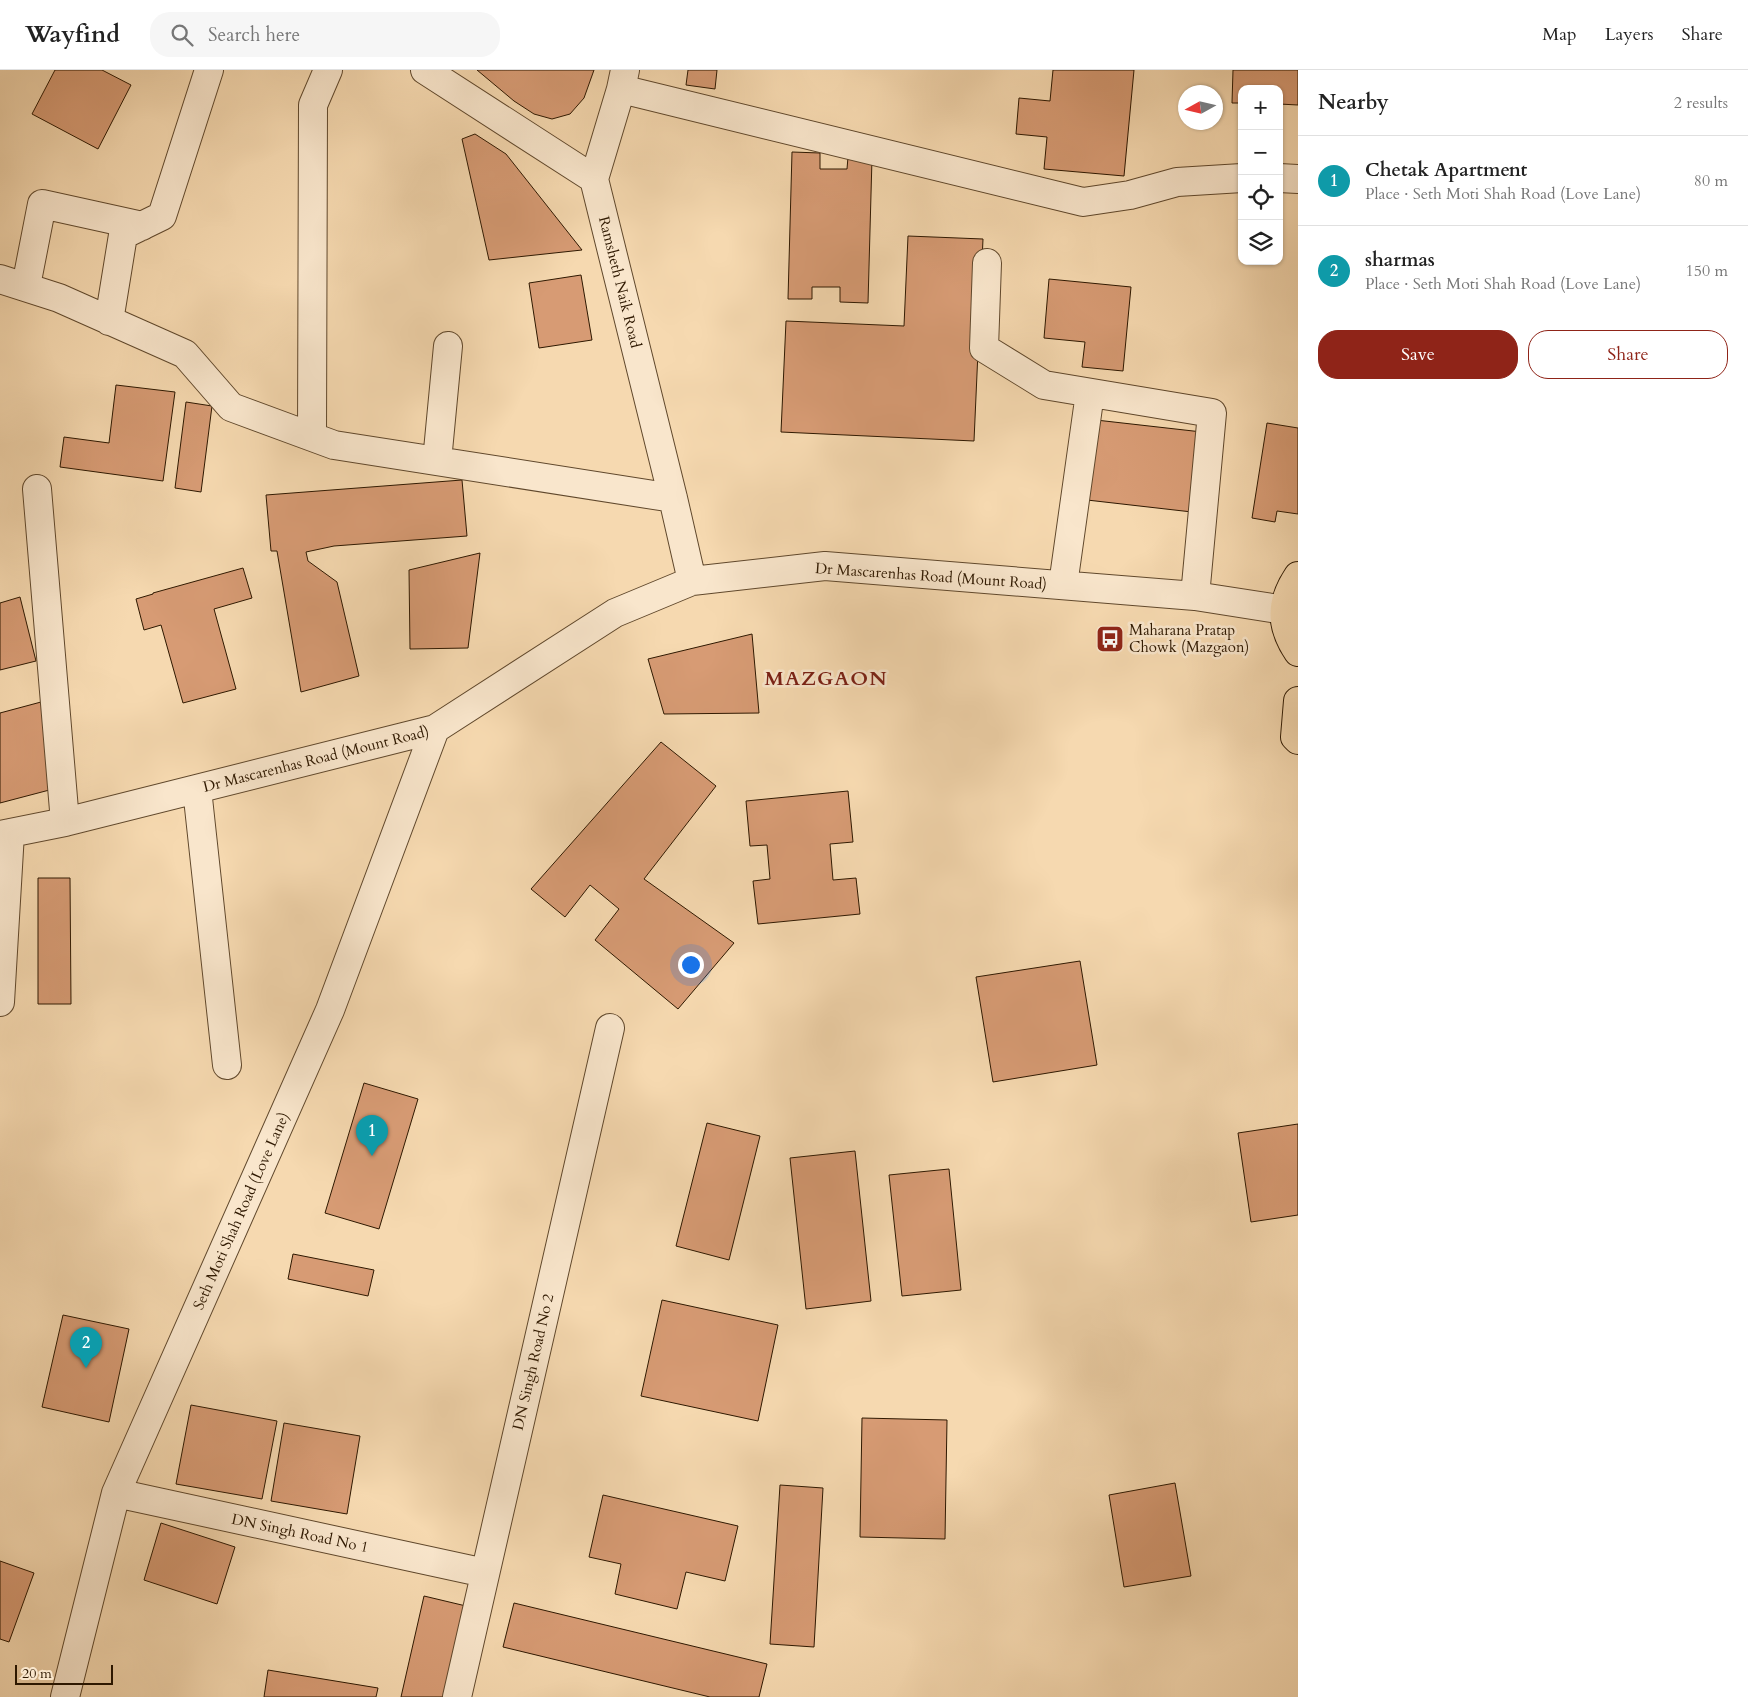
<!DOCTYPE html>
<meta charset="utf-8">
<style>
body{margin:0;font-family:Cardo,serif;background:#f6f6f6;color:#222}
.controls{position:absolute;right:15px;top:15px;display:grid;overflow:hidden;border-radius:10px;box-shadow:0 1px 4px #0004}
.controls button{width:45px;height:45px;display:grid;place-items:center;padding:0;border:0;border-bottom:1px solid #e0e0e0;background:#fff;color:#222;font:25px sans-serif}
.compass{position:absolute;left:1178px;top:15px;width:45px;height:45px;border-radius:50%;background:#fff;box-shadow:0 1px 4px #0004;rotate:262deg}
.scale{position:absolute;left:15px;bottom:12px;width:98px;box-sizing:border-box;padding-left:5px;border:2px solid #2e1800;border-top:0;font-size:14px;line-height:18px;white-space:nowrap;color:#2e1800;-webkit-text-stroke:4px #f9e6cc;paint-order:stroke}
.you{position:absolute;left:690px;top:894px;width:18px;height:18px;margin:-12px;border:4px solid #fff;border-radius:50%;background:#1a73e8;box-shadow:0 0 0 8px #1a73e833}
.badge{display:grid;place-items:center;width:32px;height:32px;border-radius:50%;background:#8f2418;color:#fff;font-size:16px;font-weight:700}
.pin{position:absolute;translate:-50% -41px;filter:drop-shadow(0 1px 2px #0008)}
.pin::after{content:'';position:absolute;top:26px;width:18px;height:15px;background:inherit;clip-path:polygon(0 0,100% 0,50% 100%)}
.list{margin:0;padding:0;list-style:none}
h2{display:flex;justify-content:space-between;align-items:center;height:65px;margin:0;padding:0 20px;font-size:21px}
h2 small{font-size:16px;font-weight:400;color:#767676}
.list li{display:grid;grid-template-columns:32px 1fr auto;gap:15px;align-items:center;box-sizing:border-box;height:90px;padding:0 20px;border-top:1px solid #e0e0e0}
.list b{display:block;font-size:19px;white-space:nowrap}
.list p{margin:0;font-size:16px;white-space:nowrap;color:#767676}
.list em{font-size:16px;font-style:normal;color:#767676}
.actions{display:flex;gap:10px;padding:15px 20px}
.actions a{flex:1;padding:11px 0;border:1px solid #8f2418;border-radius:20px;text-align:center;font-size:18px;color:#8f2418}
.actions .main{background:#8f2418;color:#fff}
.icon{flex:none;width:28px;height:28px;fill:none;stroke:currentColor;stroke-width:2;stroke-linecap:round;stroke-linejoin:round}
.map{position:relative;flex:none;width:1298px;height:1627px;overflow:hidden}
header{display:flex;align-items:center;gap:30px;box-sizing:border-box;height:70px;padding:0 25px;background:#fff;border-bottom:1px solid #e0e0e0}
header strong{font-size:24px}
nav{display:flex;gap:28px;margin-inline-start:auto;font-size:18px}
.search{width:350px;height:45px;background:#f6f6f6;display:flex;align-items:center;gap:12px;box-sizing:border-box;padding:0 18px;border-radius:20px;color:#767676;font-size:19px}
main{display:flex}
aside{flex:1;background:#fff}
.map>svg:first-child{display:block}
.building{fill:#d79b74;stroke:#2e1800}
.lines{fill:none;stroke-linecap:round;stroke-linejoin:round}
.minor-casing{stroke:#60482c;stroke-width:30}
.major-casing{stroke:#2e1800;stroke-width:30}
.minor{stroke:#f9e6cc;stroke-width:28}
.major{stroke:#f6d9b0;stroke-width:28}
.labels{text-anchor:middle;stroke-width:5;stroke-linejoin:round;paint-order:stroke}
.street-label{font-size:15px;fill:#2e1800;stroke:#f9e6cc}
.poi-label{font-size:15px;fill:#2e1800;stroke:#f9e6cc;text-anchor:start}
.district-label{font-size:20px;font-weight:bold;letter-spacing:1px;fill:#7a1f14;stroke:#f9e6cc}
</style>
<header>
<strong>Wayfind</strong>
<div class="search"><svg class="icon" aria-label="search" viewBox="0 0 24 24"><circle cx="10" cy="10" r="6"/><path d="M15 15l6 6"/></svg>Search here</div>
<nav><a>Map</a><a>Layers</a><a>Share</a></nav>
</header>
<main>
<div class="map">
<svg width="1298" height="1627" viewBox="0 0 1298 1627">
<rect width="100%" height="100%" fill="#f6d9b0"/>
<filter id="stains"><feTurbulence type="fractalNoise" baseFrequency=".004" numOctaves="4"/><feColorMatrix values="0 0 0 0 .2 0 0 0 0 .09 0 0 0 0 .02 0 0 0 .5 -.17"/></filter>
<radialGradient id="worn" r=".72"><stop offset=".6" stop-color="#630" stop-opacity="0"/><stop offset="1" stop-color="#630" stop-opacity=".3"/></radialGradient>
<!-- building -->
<path class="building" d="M55 0H102L131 15 98 79 32 44Z
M477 0H594L584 28 570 44 552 49 534 44 514 31Z
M688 0H717L715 19 686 15Z
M1053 0H1134L1124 106 1044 99 1047 67 1016 64 1019 28 1050 31Z
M1233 0H1298V35L1279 34V19H1242V33H1232Z
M475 64 506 84 582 180 489 190 462 69Z
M792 82 820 83V99H847L848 87 872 88 868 233 840 232V217H812V229H788Z
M908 166 983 169 974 371 781 362 786 251 904 256Z
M581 205 592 270 539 278 529 213Z
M1049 209 1131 217 1123 301 1082 297 1085 272 1044 268Z
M116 315 175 322 163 411 60 397 64 367 109 373Z
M186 332 212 336 201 422 175 418Z
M1096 350 1202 362 1192 442 1087 430Z
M1267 353 1298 358V444L1277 441 1275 452 1252 448Z
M462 410 467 466 334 476 306 482 308 491 337 512 359 606 301 622 277 481H271L266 425Z
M480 483 468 578 410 579 409 500Z
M243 498 252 528 214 539 236 619 183 633 161 555 144 560 136 529 153 524V523Z
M20 527 36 591 0 600V533Z
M752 564 759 643 664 644 648 589Z
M41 632 57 718 0 733V643Z
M661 672 716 716 644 809 734 873 678 939 595 870 619 839 590 815 565 847 531 819Z
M848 721 853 772 830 774 833 810 856 808 860 844 758 854 753 811 770 809 767 775 750 776 746 731Z
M38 808H70L71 934H38Z
M1080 891 1097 995 993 1012 976 907Z
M364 1013 418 1029 379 1159 325 1143Z
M707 1053 760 1066 729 1190 676 1176Z
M1298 1054V1145L1251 1152 1238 1063Z
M855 1081 871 1231 806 1239 790 1088Z
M949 1099 961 1220 902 1226 889 1105Z
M293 1184 374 1200 368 1226 288 1209Z
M662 1230 778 1255 758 1351 641 1326Z
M63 1245 129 1259 109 1352 42 1337Z
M191 1335 277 1351 262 1429 176 1414Z
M862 1348 947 1350 945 1469 860 1467Z
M284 1353 360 1366 347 1444 271 1431Z
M1175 1413 1191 1506 1124 1517 1109 1425Z
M780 1415 823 1418 814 1577 770 1574Z
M603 1425 738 1456 725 1511 686 1502 677 1539 615 1524 621 1494 589 1487Z
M161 1453 235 1477 217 1534 144 1510Z
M0 1491 34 1503 9 1572 0 1569Z
M424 1526 466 1536 446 1627H401Z
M514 1533 767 1594 759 1627H710L503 1577Z
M268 1600 378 1618 376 1627H264Z"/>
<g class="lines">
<defs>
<path id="minor" d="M425 0 594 109 673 428 692 511
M621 19 1083 132 1130 125 1177 112 1242 108
M1279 108 1298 109
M594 109 621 19 625 0
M987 193 984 278 1044 315 1212 343 1195 526
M0 209 59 228 185 284 231 337 334 375 673 428
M26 216 42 134 142 156
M109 251 123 165 162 146 209 0
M312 366 313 35 328 0
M437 391 448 276
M37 419 65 752
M1063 515 1090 323
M197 719 227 995
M0 765 65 752 435 659 615 543 692 511 825 496 1195 526 1285 540
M0 932 10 763
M116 1423 485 1503
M65 1627 116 1423 330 940 435 659
M457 1627 610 958"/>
<path id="major" d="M1298 506C1280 533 1280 555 1298 582
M1298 631 1295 667 1298 670"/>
</defs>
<!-- minor casing -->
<use href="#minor" class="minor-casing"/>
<!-- major casing -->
<use href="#major" class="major-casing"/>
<!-- minor -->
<use href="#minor" class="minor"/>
<!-- major -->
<use href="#major" class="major"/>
</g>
<!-- icons -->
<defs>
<symbol id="bus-square" viewBox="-11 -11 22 22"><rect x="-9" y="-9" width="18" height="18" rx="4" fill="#8f2418" stroke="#f9e6cc"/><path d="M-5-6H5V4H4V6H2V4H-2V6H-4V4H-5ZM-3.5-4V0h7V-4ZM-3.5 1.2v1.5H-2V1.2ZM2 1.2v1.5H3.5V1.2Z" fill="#fff"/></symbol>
</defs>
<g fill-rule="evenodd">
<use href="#bus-square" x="1094" y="553" width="32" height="32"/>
</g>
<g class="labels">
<!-- street labels -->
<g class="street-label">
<text transform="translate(620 212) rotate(76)" y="5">Ramsheth Naik Road</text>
<text transform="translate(931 506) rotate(4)" y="5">Dr Mascarenhas Road (Mount Road)</text>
<text transform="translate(316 689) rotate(-14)" y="5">Dr Mascarenhas Road (Mount Road)</text>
<text transform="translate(241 1141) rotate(-66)" y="5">Seth Moti Shah Road (Love Lane)</text>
<text transform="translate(533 1292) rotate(-77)" y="5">DN Singh Road No 2</text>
<text transform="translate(300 1463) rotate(12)" y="5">DN Singh Road No 1</text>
</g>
<!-- poi labels -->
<g class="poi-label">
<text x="1129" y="565">Maharana Pratap<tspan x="1129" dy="17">Chowk (Mazgaon)</tspan></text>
</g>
<!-- district labels -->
<g class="district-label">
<text x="826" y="615">MAZGAON</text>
</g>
</g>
<rect width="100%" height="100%" filter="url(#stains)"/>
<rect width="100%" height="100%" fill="url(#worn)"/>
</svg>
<div class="controls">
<button>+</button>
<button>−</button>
<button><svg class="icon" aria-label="locate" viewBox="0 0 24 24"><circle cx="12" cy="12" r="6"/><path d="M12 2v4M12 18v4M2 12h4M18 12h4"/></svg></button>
<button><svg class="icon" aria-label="layers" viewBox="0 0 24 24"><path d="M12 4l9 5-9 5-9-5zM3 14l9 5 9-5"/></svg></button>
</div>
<svg class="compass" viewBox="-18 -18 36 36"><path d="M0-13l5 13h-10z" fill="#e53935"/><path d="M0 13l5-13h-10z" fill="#767676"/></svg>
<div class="scale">20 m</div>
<div class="you"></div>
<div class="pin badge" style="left:372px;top:1086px;background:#0f9aa8">1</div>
<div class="pin badge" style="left:86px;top:1298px;background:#0f9aa8">2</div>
</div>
<aside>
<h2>Nearby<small>2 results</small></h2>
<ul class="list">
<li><span class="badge" style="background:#0f9aa8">1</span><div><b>Chetak Apartment</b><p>Place · Seth Moti Shah Road (Love Lane)</p></div><em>80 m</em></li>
<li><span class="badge" style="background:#0f9aa8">2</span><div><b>sharmas</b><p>Place · Seth Moti Shah Road (Love Lane)</p></div><em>150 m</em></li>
</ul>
<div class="actions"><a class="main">Save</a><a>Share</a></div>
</aside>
</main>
